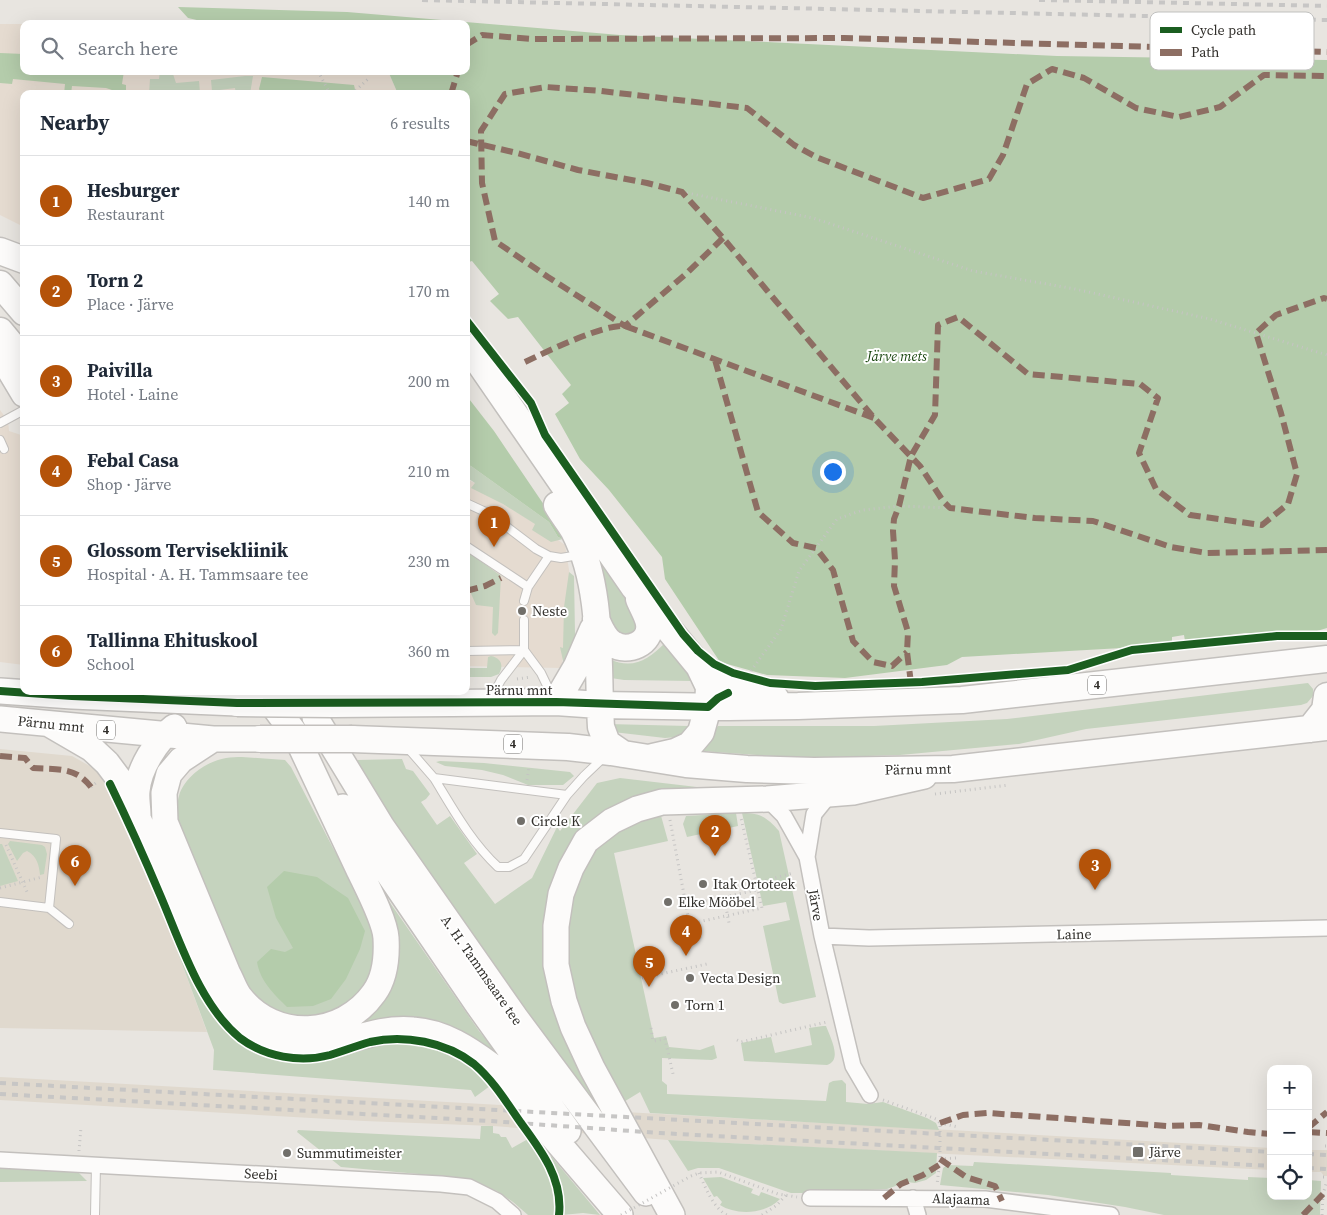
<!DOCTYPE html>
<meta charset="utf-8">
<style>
body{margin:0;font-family:"Source Serif 4",serif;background:#f6f6f7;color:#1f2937}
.controls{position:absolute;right:15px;bottom:15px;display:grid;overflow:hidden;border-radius:10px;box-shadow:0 5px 20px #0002}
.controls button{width:45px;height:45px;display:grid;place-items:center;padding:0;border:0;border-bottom:1px solid #e0e1e3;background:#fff;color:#1f2937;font:25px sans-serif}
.you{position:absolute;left:832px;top:471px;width:18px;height:18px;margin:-12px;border:4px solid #fff;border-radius:50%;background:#1a73e8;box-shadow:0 0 0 8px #1a73e833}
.badge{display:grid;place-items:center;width:32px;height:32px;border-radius:50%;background:#b45309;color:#fff;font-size:16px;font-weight:700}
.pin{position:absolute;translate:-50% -41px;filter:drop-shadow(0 1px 2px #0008)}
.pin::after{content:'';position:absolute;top:26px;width:18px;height:15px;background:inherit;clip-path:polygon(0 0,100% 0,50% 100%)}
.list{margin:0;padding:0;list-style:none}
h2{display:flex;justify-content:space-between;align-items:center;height:65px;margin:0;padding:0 20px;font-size:21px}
h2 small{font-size:16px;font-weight:400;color:#747a83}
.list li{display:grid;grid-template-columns:32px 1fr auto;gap:15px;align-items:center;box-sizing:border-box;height:90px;padding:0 20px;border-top:1px solid #e0e1e3}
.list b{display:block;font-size:19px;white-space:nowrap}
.list p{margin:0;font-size:16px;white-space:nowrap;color:#747a83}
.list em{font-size:16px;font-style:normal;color:#747a83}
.icon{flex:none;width:28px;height:28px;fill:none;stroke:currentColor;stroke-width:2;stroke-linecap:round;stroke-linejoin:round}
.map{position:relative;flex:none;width:1327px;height:1215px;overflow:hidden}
.search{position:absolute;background:#fff;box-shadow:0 5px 20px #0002;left:20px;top:20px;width:450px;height:55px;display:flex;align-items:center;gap:12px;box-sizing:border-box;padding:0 18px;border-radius:10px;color:#747a83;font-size:19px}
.panel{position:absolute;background:#fff;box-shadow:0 5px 20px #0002;left:20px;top:90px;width:450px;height:605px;border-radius:10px}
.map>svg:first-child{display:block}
.commercial{fill:#e5dbd0}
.built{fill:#e0d9ce}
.green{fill:#c5d3be}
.forest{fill:#b4ccab}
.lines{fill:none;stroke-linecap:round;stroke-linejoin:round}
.service-casing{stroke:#c3c0bd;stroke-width:10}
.minor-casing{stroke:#c3c0bd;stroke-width:18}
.primary-casing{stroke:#c3c0bd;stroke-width:28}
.trunk-casing{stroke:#c3c0bd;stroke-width:29}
.path{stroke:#c5c4c3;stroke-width:3;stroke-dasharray:1 4;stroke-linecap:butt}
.service{stroke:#fcfbfa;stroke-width:8}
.minor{stroke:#fcfbfa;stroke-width:15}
.primary{stroke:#fcfbfa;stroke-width:25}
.trunk{stroke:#fcfbfa;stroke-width:26}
.rail{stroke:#c7c6c5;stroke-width:4;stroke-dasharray:6 6;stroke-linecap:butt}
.trunk-bridge-casing{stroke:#c3c0bd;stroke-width:29;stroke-linecap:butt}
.path-bridge{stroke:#c5c4c3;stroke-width:3;stroke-dasharray:1 4;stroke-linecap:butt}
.trunk-bridge{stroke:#fcfbfa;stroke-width:26}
.quiet{stroke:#8d6e63;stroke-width:6;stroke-dasharray:12 6;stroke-linecap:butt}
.cycleway-casing{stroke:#fff;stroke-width:11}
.cycleway{stroke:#1b5e20;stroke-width:8}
.poi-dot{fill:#716f6a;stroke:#fff;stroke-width:2}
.labels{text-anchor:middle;stroke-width:4;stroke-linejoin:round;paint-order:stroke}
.shield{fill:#fff;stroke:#6f6d6b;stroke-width:1}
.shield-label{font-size:12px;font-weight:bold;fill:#312f2b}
.park-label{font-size:14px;font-style:italic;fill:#18450e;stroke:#fff}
.poi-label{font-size:14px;fill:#312f2b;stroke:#fff;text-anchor:start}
.street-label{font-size:14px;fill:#312f2b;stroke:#fff}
.key{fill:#fff;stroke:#c1c1bf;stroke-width:1}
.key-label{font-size:14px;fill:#312f2b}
</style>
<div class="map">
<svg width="1327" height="1215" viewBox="0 0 1327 1215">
<rect width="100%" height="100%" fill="#e8e5e0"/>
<!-- commercial -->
<path class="commercial" d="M0 24H24V71H388L398 94H24V227L0 215Z
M0 410 8 421 9 431 24 436V665L0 662Z
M466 479 475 483 503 504 536 524 565 545 570 576 562 668 466 666Z"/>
<!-- built -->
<path class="built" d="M0 749 72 756 95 769 104 782 168 926 207 1032 0 1028Z
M0 1077 1271 1148V1170L668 1140 493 1126 364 1121 0 1100Z
M1308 1150H1327V1176H1324L1321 1172H1308Z"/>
<!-- green -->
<path class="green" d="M160 71H172L176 83 199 81 200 93 149 94 150 79H159Z
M245 76H253L250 94H236L235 88 212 91 211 80Z
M466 465 471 466 549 522 558 537 563 539 551 542 532 530 535 524 503 504 471 488 475 483 466 477Z
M466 550 501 576 498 633 495 636 492 633 493 607 476 605 466 582Z
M602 561 632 602 638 629 635 632 620 635 606 624 600 564Z
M569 572 574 576 575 634 574 645 564 665 560 647 563 648 564 607Z
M665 643H669L693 681 624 680 611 678 609 659C633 670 648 660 665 643Z
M491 656C501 658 504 665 499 674L491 677H466V668H487L488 657Z
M1308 683 1313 689V696L1307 703 1301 705 1086 729 1019 744 900 755 801 758 702 751V748L718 726H874L1007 719Z
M607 724 688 726 690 728 677 737 665 738 613 732Z
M242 757 285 760 291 767 333 848 367 908 374 925 377 955 372 976 361 994 320 1019 272 1013 241 983 180 827C178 817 176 806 179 796 184 777 207 761 226 758 231 757 237 757 242 757Z
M402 759 406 769 413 771 430 794 426 799 421 802 437 825 450 816 477 854 464 863 495 904 532 878 557 827 560 831 597 783 620 778 714 789 624 804 547 926 602 1103 592 1098 528 1014 390 818 357 760Z
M440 761 484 763 570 772 574 776 563 785H528L503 775 482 770 445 766 436 762Z
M660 812 668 841 614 853 654 1038 666 1036 669 1047 700 1050 714 1045 717 1058 712 1060 662 1058V1081L667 1085V1094L826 1101 829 1083 833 1081 842 1080 846 1084V1102L868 1104 883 1102 927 1118 936 1123 939 1130 650 1113 640 1092 622 1103 606 1078 566 979 568 900 589 853 608 834Z
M736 813 738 826 687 837 683 824 686 816Z
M742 813C760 813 767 817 779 831L816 997 783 1004 779 1002 763 926 790 920 786 902 763 906Z
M10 841 42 845 45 847 47 854 44 874 40 875C39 865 37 856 27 851L23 853 17 861 8 844Z
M0 844H2L18 881 0 886Z
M368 871 479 1031 527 1090 488 1053 343 1029 385 991Z
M168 926C186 960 198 1005 226 1032 254 1059 296 1067 333 1059 353 1054 371 1046 392 1044 415 1042 446 1049 465 1062 474 1069 482 1078 490 1086L475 1097 471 1090 213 1070 214 1050Z
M823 1026H826C830 1037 843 1060 827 1065L744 1061 741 1043 771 1037 775 1053 812 1045 809 1028Z
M481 1126H493V1133L499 1134 501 1137H506L512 1148 528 1139C545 1161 556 1187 554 1215H528L513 1202 497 1191 463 1178 341 1167 297 1132 298 1130 480 1139Z
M668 1140 937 1153 936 1173 926 1180 915 1183 907 1182 887 1189 804 1193H791L782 1190 719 1168H698L688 1171Z
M551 1156 600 1215 583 1213 562 1215 561 1189 550 1157Z
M974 1162 1171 1173V1175L1248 1180V1177L1271 1178V1196H1308V1180L1321 1181 1320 1215H1164L1125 1207 1048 1195 940 1185 943 1168 947 1165 973 1166Z
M0 1167 78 1172 87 1181 0 1182Z
M721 1177 753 1189 751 1193 759 1196 761 1192 780 1199C765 1215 735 1215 720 1205L722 1202 717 1196 714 1197 703 1178Z"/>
<!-- forest -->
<path class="forest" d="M178 7 347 12 620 35 1057 56 1327 60V628L1310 633H1245L1185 641 1184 635 1172 637V642L1122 648 962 657 947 665 845 678 767 675 720 662 665 579 662 557 609 490 580 459 555 414 569 403 562 394 571 385 518 317 508 319 490 301 499 294 472 261 466 263V94H398L388 71H466V24H214L188 18Z
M0 53 24 54V71H124L122 84 126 85V91L121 93 106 88 72 86 71 94H64L65 84 13 79 12 84 0 83Z
M262 77 354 85 356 94H262L259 89Z
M466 395 494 431 559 527 563 532V539L558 537 549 522 471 466 466 465Z
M284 871 317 877 348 898 365 931 360 949 346 979 331 999 313 1006 287 1007C274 994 260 981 257 962L271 949 285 952 293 948 276 918 267 887Z"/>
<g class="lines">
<defs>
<path id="service" d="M0 423 24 410
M0 440 4 449
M466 503 490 514 536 549 549 556 528 587 524 601
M466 546 528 587
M549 556 561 558 579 555
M466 651 524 650V620
M492 697 501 680 524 650 541 673 552 696
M407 747 434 778 567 795 584 776 604 757
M434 778C453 809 471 842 498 867H509L524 859 567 795
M0 833 56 839 49 908
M0 902 49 908 69 924
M95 1215 96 1165"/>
<path id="minor" d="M767 799 784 816 807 857 822 936 853 1066 870 1095
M807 857 814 814 831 793
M822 936 869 938 1327 928
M0 1160 441 1184 469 1187 497 1201 513 1215
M810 1198 985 1199 1111 1215
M913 1198 918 1215"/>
<path id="primary" d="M0 354 24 394
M0 691 72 696 237 703
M315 717 382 827 515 1017 646 1193
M0 719 213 739H260
M49 724 92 749 107 763 119 779 138 818 216 995C220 1001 224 1008 229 1014 251 1037 292 1053 324 1046 354 1040 381 1027 413 1030 444 1032 469 1049 492 1066L620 1215
M213 739 181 760 169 774 164 793 165 822 228 974C232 981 235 991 240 997 275 1042 342 1038 374 993 385 978 387 956 386 938 385 920 366 885 358 868 337 823 316 778 295 734
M343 807 478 1005 568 1131
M138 815C138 807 136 799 137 791 139 768 156 741 174 727
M672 1215 592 1068 573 1027 564 1001 556 965V926L561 894 571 868 586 841 612 821 637 809 662 802 767 799 853 792 924 776"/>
<path id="trunk" d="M0 251 24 260
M0 284 24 312
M0 331 24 360
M466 347 478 361 634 587 699 666 709 687 708 707 701 732 690 745 675 752 653 757
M557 505C562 514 569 522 574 531 604 589 597 664 601 727L607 743 623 754
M596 619C600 628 604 639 613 644 627 653 652 644 649 624 648 616 642 607 639 599
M699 666 740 688 776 699
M263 691 295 734
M556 702 577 666 593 629
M333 704 556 702 599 705 728 707 798 706 962 700 1327 659
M1310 729 1325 710 1327 696
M352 739 568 747 611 752 686 764 747 769 814 771 953 769 1327 727"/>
</defs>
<!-- service casing -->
<use href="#service" class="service-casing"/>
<!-- minor casing -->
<use href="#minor" class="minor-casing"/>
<!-- primary casing -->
<use href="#primary" class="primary-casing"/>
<!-- trunk casing -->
<use href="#trunk" class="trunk-casing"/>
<!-- path -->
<path class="path" d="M318 71 330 94
M345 94 347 92 348 94
M352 94 369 78
M682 192 813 218 973 271 1075 289 1210 319 1327 355
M751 671 781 629 799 571 837 519 863 510 899 506 950 508
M517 679 531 677
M527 780 529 766
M91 787 98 781
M935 794 1009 785
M670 820 691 932 701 938
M6 845 28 894
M756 883 793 873
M0 888 42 877
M724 897 729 923
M686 905 757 890
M689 924 762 908 741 818
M642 978 707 964
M651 1028 653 1041 665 1039 673 1074
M737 1040 741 1042 827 1022
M883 1100 936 1119 940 1123V1159L937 1185
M940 1123 958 1127
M1325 1146H1327
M79 1151 81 1127
M940 1159 956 1158
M699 1173C705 1187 714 1209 727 1215
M691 1176 699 1173 718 1172 778 1194 797 1197
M1323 1177H1327
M762 1215 777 1205 786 1195
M1322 1215 1323 1194 1327 1181"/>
<!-- service -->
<use href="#service" class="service"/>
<!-- minor -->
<use href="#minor" class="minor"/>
<!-- primary -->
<use href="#primary" class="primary"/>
<!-- trunk -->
<use href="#trunk" class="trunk"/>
<!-- rail -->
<path class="rail" d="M422 0 1327 20
M1039 0 1327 6
M0 1083 1271 1152
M0 1094 490 1121 660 1133 1271 1166
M1308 1154 1327 1155
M1308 1168 1327 1169"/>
<defs>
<path id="trunk-bridge" d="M237 703 333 704
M260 739H352"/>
</defs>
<!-- trunk-bridge casing -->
<use href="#trunk-bridge" class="trunk-bridge-casing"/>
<!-- path-bridge -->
<path class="path-bridge" d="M621 1215 691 1176"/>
<!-- trunk-bridge -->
<use href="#trunk-bridge" class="trunk-bridge"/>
<!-- quiet -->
<path class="quiet" d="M466 45 482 35 533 39 844 38 1327 52
M451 94 458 71
M466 141 517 153 578 170 647 183 682 192 723 238 874 418 920 466 943 501 950 508 1035 518 1093 521 1171 547 1207 553 1327 550
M723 238 687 273 625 326 548 277 495 241 482 183 481 131 505 94 546 87 601 91 747 108 794 145 816 157 923 198 989 179 1003 155 1027 84 1052 69 1084 78 1136 108 1179 117 1220 107 1264 75 1327 76
M715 360 758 512 793 543 816 548 833 570 853 641 873 662 892 666 907 652
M525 362C546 352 603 324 625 326L874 418
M466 591 485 586 501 578
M911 683 907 652 908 632 894 586 895 560 893 531 894 519 899 506 911 456 935 415 938 325 958 317 1028 374 1140 384 1158 398 1139 453 1156 489 1190 515 1262 525 1288 504 1297 474 1281 413 1256 333 1276 315 1324 298 1327 299
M0 756 25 758 33 768C57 770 75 766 91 787
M940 1123 963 1115 988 1113 1167 1126 1199 1125 1248 1132 1271 1134
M1308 1128 1327 1112
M1308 1132 1327 1133
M940 1159 966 1177 995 1186 1002 1201
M884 1198 901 1184 923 1175 939 1165
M1303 1215 1323 1194"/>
<defs>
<path id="cycleway" d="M466 320 531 403 545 435 683 634 698 651 714 664 733 673 770 683 815 686 922 682 1068 670 1132 650 1277 636H1327
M0 691 72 696 237 703 556 702 708 707 718 698 728 693
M110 784C128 821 145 859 161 897 181 944 200 1005 240 1038 265 1057 300 1063 330 1055 343 1051 356 1046 370 1042 404 1034 446 1042 474 1064 493 1080 507 1103 521 1123 541 1150 563 1179 559 1215"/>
</defs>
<!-- cycleway casing -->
<use href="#cycleway" class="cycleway-casing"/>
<!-- cycleway -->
<use href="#cycleway" class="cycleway"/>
</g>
<!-- markers -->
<g class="poi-dot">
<circle cx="522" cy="611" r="5"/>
<circle cx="521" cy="821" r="5"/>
<circle cx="703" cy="884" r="5"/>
<circle cx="668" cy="902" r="5"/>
<circle cx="690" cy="978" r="5"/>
<circle cx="675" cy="1005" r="5"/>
<rect x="1132" y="1146" width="12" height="12" rx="2.5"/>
<circle cx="287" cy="1153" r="5"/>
</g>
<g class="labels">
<!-- shield labels -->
<g class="shield">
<rect x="1088" y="675.5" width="18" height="19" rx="4"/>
<rect x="97" y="720.5" width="18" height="19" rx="4"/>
<rect x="504" y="734.5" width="18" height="19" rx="4"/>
</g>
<g class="shield-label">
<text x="1097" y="689">4</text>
<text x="106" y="734">4</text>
<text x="513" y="748">4</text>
</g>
<!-- park labels -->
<g class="park-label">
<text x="897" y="361">Järve mets</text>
</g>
<!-- poi labels -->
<g class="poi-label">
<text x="532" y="616">Neste</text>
<text x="531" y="826">Circle K</text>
<text x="713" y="889">Itak Ortoteek</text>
<text x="678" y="907">Elke Mööbel</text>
<text x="700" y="983">Vecta Design</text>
<text x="685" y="1010">Torn 1</text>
<text x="1149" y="1157">Järve</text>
<text x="297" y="1158">Summutimeister</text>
</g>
<!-- street labels -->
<g class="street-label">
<text x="519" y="695">Pärnu mnt</text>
<text transform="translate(51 724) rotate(6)" y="5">Pärnu mnt</text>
<text transform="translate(918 769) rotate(-1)" y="5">Pärnu mnt</text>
<text transform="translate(816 905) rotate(80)" y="5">Järve</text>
<text transform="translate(1074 934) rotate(-1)" y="5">Laine</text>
<text transform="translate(482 970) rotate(55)" y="5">A. H. Tammsaare tee</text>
<text transform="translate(261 1174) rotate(3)" y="5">Seebi</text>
<text transform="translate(961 1199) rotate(2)" y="5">Alajaama</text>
</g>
</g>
<!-- legend -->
<rect x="1150" y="12" width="164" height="58" rx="8" class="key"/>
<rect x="1160" y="27" width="22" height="6" fill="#1b5e20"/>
<rect x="1160" y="49" width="22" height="7" fill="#8d6e63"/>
<g class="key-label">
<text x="1191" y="35">Cycle path</text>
<text x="1191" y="57">Path</text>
</g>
</svg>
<div class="controls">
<button>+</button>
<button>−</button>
<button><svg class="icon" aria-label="locate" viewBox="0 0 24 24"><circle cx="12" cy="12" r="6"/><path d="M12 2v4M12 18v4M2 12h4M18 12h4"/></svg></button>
</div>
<div class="you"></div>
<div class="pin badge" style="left:494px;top:547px">1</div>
<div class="pin badge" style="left:715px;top:856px">2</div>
<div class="pin badge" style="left:1095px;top:890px">3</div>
<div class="pin badge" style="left:686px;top:956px">4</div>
<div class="pin badge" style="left:649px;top:987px">5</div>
<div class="pin badge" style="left:75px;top:886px">6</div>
<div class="search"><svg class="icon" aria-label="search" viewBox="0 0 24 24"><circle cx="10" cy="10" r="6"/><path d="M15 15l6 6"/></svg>Search here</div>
<section class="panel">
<h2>Nearby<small>6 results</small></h2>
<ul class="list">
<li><span class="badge">1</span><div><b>Hesburger</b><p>Restaurant</p></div><em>140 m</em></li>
<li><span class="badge">2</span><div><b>Torn 2</b><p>Place · Järve</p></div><em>170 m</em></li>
<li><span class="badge">3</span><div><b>Paivilla</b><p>Hotel · Laine</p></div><em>200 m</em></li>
<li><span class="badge">4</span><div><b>Febal Casa</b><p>Shop · Järve</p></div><em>210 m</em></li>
<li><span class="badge">5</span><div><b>Glossom Tervisekliinik</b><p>Hospital · A. H. Tammsaare tee</p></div><em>230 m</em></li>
<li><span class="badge">6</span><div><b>Tallinna Ehituskool</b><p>School</p></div><em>360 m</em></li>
</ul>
</section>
</div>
